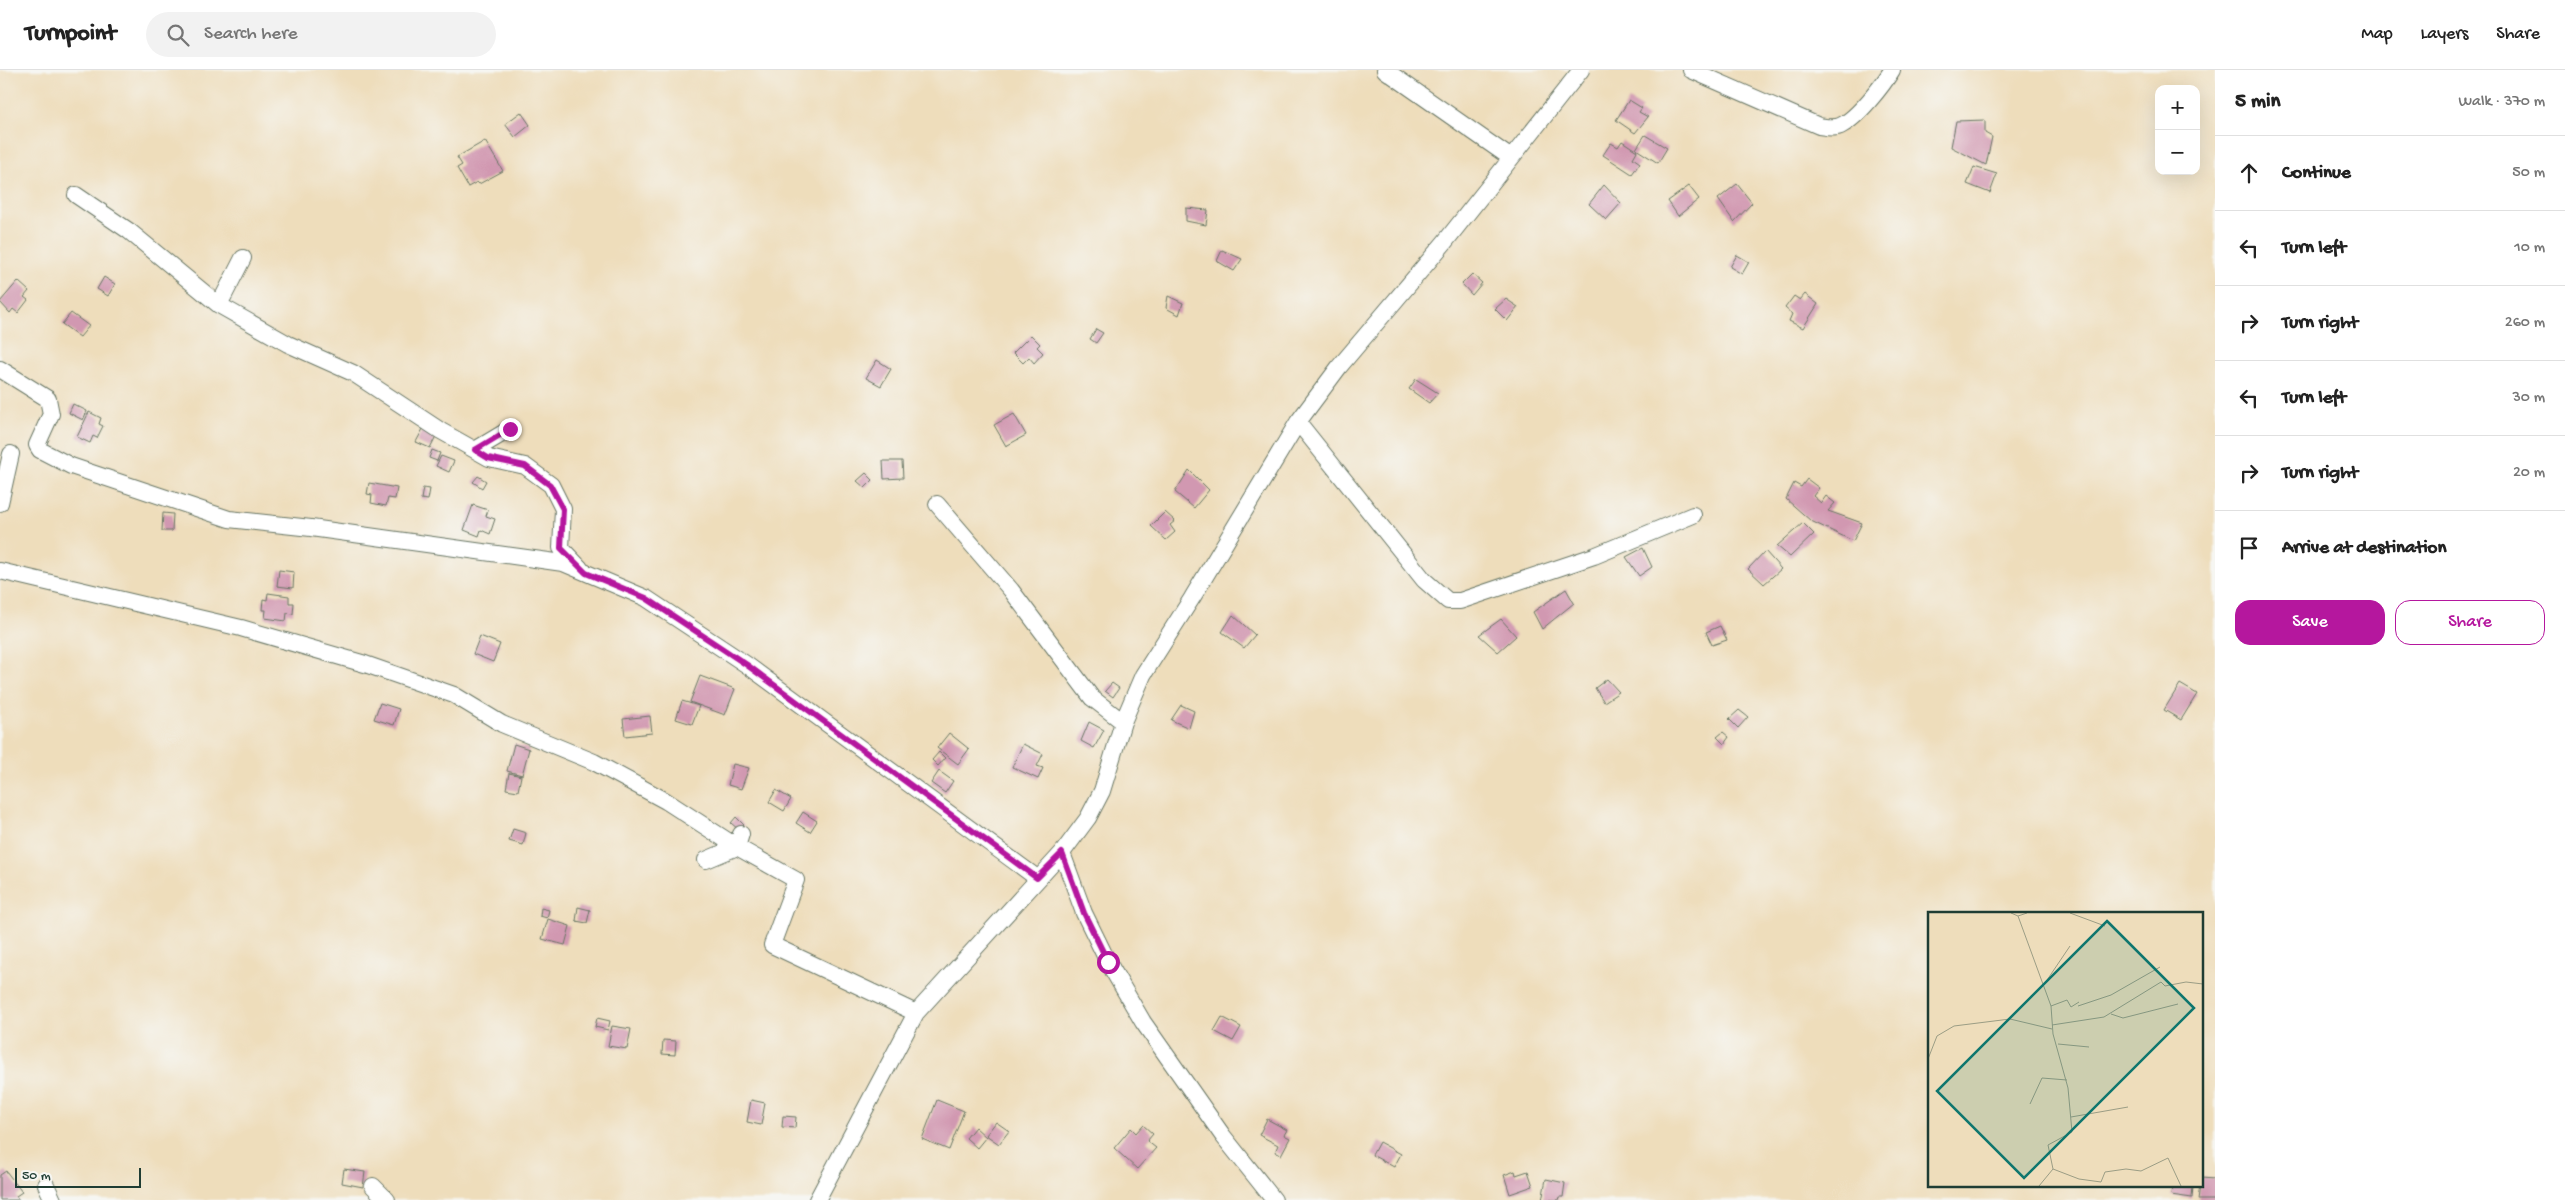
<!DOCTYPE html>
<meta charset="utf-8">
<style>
body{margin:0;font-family:"Gochi Hand",sans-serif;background:#f2f2f2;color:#222}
.controls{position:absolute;right:15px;top:15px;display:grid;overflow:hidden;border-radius:10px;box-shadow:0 5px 20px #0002}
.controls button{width:45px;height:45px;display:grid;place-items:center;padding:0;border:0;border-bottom:1px solid #e0e0e0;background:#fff;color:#222;font:25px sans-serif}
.scale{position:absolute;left:15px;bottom:12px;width:126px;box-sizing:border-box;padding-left:5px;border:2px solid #1f3d34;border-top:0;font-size:14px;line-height:18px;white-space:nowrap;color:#1f3d34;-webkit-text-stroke:4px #f6f6f2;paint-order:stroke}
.stop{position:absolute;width:15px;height:15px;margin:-11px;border:4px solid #b5179e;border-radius:50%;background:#fff}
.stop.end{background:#b5179e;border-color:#fff;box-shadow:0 1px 5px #0008}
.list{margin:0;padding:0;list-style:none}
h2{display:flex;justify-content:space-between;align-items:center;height:65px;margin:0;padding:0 20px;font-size:21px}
h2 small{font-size:16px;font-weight:400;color:#767676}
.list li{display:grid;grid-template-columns:32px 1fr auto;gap:15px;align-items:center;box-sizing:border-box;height:75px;padding:0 20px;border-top:1px solid #e0e0e0}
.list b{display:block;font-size:19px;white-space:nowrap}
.list em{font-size:16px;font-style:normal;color:#767676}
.actions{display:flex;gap:10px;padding:15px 20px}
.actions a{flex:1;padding:11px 0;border:1px solid #b5179e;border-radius:15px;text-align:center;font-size:18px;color:#b5179e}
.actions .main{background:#b5179e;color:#fff}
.icon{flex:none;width:28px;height:28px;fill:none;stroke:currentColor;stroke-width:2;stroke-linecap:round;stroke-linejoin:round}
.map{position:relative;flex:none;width:2215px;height:1130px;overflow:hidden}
header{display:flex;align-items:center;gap:30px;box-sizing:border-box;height:70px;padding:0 25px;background:#fff;border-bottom:1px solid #e0e0e0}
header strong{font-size:24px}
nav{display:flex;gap:28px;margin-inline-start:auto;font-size:18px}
.search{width:350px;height:45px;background:#f2f2f2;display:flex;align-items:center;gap:12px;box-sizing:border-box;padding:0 18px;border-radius:28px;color:#767676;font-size:19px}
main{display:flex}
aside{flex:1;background:#fff}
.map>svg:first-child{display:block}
.building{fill:#d198b1}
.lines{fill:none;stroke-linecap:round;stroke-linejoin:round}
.minor-casing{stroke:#677563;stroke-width:18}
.minor{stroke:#fff;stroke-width:16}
.route{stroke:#b5179e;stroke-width:6}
.inset-road{fill:none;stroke:#9b9d85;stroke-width:1}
.view{fill:#0f766e;fill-opacity:0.15;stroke:#0f766e;stroke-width:2.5}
.inset-edge{fill:none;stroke:#1f3d34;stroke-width:2.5}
</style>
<header>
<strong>Turnpoint</strong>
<div class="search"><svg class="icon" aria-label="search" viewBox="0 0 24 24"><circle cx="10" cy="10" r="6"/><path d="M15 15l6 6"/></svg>Search here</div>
<nav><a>Map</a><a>Layers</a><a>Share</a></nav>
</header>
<main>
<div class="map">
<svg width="2215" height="1130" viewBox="0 0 2215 1130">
<rect width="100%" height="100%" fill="#f6f6f2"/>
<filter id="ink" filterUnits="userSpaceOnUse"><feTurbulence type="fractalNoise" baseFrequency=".02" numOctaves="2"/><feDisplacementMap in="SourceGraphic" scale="10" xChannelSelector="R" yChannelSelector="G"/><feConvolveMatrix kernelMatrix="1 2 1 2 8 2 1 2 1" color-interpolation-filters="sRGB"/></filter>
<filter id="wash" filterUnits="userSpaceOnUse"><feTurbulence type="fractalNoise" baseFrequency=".0096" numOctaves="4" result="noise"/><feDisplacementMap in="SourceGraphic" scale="20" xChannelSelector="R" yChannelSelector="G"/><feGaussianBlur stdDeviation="1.12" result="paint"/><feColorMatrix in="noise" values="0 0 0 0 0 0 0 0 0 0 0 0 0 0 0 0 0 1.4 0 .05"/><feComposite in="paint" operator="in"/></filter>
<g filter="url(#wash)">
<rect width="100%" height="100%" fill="#edb"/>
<g id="blocks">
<!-- building -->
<path class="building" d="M1629 30 1642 38 1639 42 1648 47 1635 63 1616 50Z
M521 42 530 55 515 67 505 54Z
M1985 50V63L1992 67 1986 95 1951 77 1956 51Z
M1645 65 1667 78 1658 93 1636 79Z
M485 71 503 101 479 114 477 112 468 117 457 98 462 95 457 87Z
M1622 71 1637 81 1633 88 1640 93 1632 104 1603 85 1611 73 1618 77Z
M1974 97 1997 104 1990 123 1967 114Z
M1737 114 1752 133 1734 152 1718 129Z
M1604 115 1621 133 1606 150 1589 134Z
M1689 116 1699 129 1678 146 1668 131Z
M1186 138 1208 140 1206 155 1186 151Z
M1222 180 1242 189 1234 201 1217 191Z
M1737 185 1749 192 1742 204 1730 197Z
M1472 204 1482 213 1472 225 1462 214Z
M104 207 115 214 108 226 97 219Z
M18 211 29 221 24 227 28 230 18 243 13 239 10 243 0 232Z
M1805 224 1818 234 1803 258 1789 251 1792 244 1785 238 1794 226 1800 230Z
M1168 226 1183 233 1179 245 1166 238Z
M1506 229 1518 237 1507 251 1495 239Z
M71 243 89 256 80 267 62 254Z
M1096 259 1103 263 1096 273 1090 269Z
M1031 265 1040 274 1037 277 1043 283 1034 293 1029 287 1023 293 1013 283Z
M877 290 891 299 881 316 866 308Z
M1416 309 1438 323 1429 333 1409 319Z
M73 334 87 341 83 350 69 343Z
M89 342 101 348 99 354 103 356 97 368 93 366 90 373 77 367Z
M1014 344 1026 365 1006 376 994 355Z
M424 357 437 364 430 378 416 372Z
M432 380 440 383 437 391 429 388Z
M441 386 454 391 449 402 436 396Z
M883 391H902L903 408 884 409Z
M1189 400 1209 420 1194 438 1175 422Z
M866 403 873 410 865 418 857 411Z
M478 406 486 411 482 418 473 412Z
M1807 409 1819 418 1813 426 1821 433 1826 426 1835 433 1828 441 1862 453 1853 471 1811 451 1786 429 1794 413 1801 417Z
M369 413 397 418 395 429 388 428 386 436 371 433 372 425 367 424Z
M423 418 430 419 428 430 421 429Z
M473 435 488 440 486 446 495 449 490 464 481 460 479 466 464 460Z
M1165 442 1175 451 1170 455 1175 462 1166 470 1151 456Z
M163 443 173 444 172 461H162Z
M1803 453 1814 464 1790 487 1777 476Z
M1643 478 1652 497 1639 506 1626 487Z
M1765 481 1781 499 1764 514 1748 499Z
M279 500 294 502 293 518 277 516Z
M1566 519 1574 533 1542 559 1533 542Z
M268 523 289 526V533H294L293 544 287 543 286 551 265 548 266 540H262L263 529 267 530Z
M1233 545 1255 565 1244 578 1222 562Z
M1501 549 1516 566 1498 582 1479 565Z
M1720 556 1727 570 1712 575 1706 562Z
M480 566 500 574 493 592 473 584Z
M700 606 735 619 725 645 690 632Z
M1607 609 1619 622 1604 632 1595 618Z
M1112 613 1119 618 1113 627 1105 621Z
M2180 614 2197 624 2181 650 2164 640Z
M682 631 699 636 692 654 676 649Z
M380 633 399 639 394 655 374 649Z
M1181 635 1194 641 1189 658 1171 650Z
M1739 640 1748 647 1738 658 1729 649Z
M650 646 652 663 625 666 623 649Z
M1089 652 1104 660 1094 678 1081 671Z
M1723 662 1729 667 1724 674 1717 667Z
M949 663 969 679 958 694 937 678Z
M514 674 529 679 522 705 507 701Z
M1023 674 1043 684 1037 696 1043 698 1038 709 1012 697Z
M939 682 945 688 938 696 932 690Z
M733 694 749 698 741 719 728 715Z
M939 701 953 711 945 723 931 713Z
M509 703 521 706 518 721 506 719Z
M776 720 791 729 784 741 769 732Z
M803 742 817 751 810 762 796 753Z
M736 747 744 755 739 760 731 753Z
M513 759 526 763 523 775 509 771Z
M578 837 590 840 587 853 576 851Z
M541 838 549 840 547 848 540 846Z
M548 849 570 856 565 875 542 869Z
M1222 947 1241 957 1233 971 1214 961Z
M597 948 610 951 608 960 595 957Z
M612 956 631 959 627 979 608 976Z
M663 970 676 971 675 985 662 984Z
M751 1030 765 1033 761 1055 747 1052Z
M937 1030 964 1041 949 1080 922 1069Z
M783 1046 796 1047 795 1058 782 1057Z
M1267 1049 1287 1060 1284 1065 1290 1068 1281 1085 1275 1082 1278 1075 1259 1065Z
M996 1052 1009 1061 999 1074 986 1065Z
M1143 1055 1153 1064 1147 1071 1156 1078 1137 1099 1114 1078 1131 1058 1136 1063Z
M975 1057 986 1067 977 1078 966 1068Z
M1379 1072 1401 1084 1394 1097 1372 1085Z
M344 1099 365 1102 363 1117 342 1113Z
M6 1101 22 1122 16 1126 19 1130H0V1105Z
M1515 1101 1516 1105 1528 1101 1533 1116 1510 1124 1504 1105Z
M2201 1108 2215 1109V1130H2198Z
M1546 1109 1565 1113 1563 1127H1559L1558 1130H1542Z
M2172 1116H2193L2192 1128 2171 1125Z"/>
</g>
</g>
<g filter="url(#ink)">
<use href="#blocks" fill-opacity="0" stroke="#677563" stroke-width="1"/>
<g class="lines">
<defs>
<path id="minor" d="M1385 0 1511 88
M1691 0 1819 56C1826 57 1836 59 1842 55 1858 47 1883 15 1892 0
M76 125 129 161 219 235 288 274 353 303 441 361 489 388 525 396 551 415 563 439 561 478 580 498
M219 235 243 188
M0 299 48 329 51 344 37 375 40 380 71 396 229 449 311 458 563 493 646 528 747 595 1037 808
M1298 352 1424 510 1448 531H1460L1594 486 1693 445
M475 380 510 359
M0 433 11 384
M937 434 1011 520 1092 628 1123 652
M0 501 241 558 365 594 454 625 502 654 594 692 666 731 737 777 741 764
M1062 783 1084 843 1108 892 1143 952 1223 1066 1274 1130
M706 790 737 777 796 810 772 875 916 943
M46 1115 53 1130
M373 1116 387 1130
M817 1130 916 943 1062 783 1088 748 1102 721 1123 652 1143 605 1192 528 1298 352 1339 297 1444 173 1581 0"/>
</defs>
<!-- minor casing -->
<use href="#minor" class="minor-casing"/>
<!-- minor -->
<use href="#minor" class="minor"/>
</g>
</g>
<g class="lines" filter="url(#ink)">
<!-- route -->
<path class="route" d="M510 359 475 380 488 388 525 396 550 415 563 439 561 478 586 503 646 528 747 595 1037 808 1062 783 1084 843 1108 892"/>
</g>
<!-- overview -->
<g transform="translate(1928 842)">
<rect width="275" height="275" fill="#edb"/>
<path class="inset-road" d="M83 1 90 4 99 1M142 1 177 14M90 4 123 94 125 122 140 176 144 220 120 233 125 257M117 71 142 34M123 94 139 88 143 95 151 90M150 94 183 83 232 55M183 102 195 106 250 92M124 113 176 105 233 70 237 74 258 70 275 72M130 132 161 135M0 147 9 124 26 114 82 107 124 117M102 192 114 166 139 168M143 205 200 195M125 257 151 267 173 270 177 260 198 257 213 259 240 246 253 274M111 274 125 257"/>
<path class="view" d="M179 9 266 96 96 266 9 179Z"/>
<rect width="275" height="275" class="inset-edge"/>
</g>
</svg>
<div class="controls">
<button>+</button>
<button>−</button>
</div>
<div class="scale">50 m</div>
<div class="stop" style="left:1108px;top:892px"></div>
<div class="stop end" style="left:510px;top:359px"></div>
</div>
<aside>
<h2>5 min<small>Walk · 370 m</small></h2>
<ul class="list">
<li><svg class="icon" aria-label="ahead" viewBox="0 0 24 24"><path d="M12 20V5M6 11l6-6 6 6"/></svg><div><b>Continue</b></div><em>50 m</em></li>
<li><svg class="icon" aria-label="left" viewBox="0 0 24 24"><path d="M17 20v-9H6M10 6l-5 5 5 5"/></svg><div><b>Turn left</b></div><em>10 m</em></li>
<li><svg class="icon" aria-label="right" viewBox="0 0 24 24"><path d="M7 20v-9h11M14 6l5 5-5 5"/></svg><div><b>Turn right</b></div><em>260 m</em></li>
<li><svg class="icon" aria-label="left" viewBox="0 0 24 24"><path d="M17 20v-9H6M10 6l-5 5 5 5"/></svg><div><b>Turn left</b></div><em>30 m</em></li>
<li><svg class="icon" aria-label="right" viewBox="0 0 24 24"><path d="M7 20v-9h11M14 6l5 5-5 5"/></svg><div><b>Turn right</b></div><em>20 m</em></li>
<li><svg class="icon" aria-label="arrive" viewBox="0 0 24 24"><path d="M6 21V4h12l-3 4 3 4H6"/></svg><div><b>Arrive at destination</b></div></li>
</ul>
<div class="actions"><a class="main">Save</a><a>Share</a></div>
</aside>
</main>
